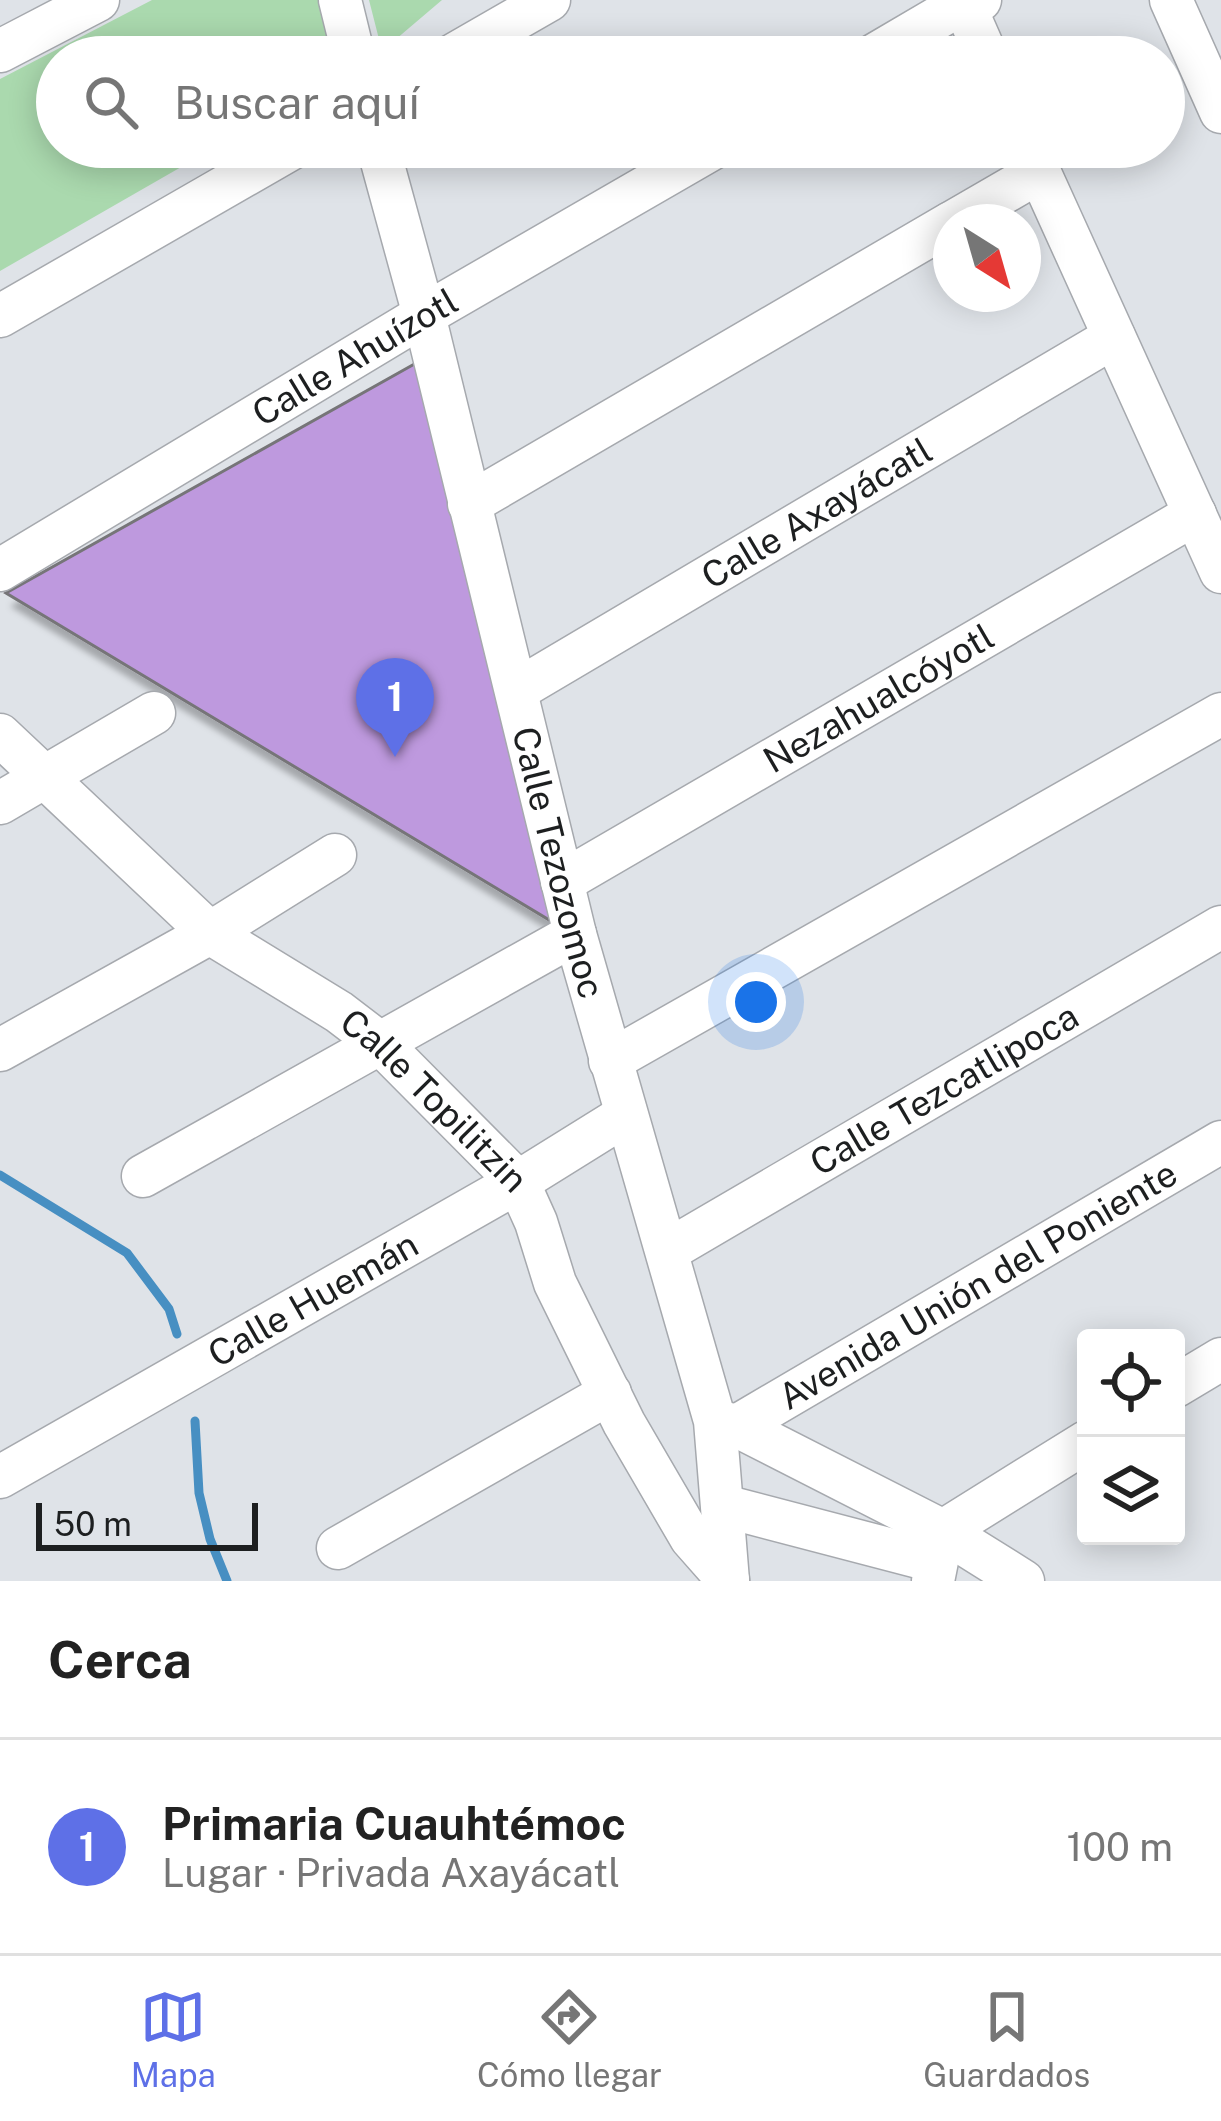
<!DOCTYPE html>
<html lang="es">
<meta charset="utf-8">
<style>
body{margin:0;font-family:"Public Sans",sans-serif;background:#f2f2f2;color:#222}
.controls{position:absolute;right:36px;bottom:36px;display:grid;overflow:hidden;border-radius:12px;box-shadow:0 6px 30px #0003}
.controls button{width:108px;height:108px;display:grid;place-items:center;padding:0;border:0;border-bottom:3px solid #e0e0e0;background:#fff;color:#222;font:60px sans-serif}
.compass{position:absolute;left:933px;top:204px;width:108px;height:108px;border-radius:50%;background:#fff;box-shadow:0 6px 30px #0003;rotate:143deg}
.scale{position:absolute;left:36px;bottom:30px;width:222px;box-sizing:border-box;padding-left:12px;border:6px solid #1d1f20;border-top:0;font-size:33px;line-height:42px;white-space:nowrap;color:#1d1f20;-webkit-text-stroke:9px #dfe3e8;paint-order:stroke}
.you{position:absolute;left:756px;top:1002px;width:42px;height:42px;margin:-30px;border:9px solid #fff;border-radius:50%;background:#1a73e8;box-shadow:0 0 0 18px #1a73e833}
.badge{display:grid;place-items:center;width:78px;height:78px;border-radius:50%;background:#5e70e7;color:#fff;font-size:39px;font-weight:700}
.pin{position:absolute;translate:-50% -99px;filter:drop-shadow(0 3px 6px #0008)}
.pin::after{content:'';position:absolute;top:63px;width:42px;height:36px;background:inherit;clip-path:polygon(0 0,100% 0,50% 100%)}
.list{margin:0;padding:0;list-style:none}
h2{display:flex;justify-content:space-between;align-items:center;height:156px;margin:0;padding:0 48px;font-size:51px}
h2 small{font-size:39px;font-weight:400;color:#767676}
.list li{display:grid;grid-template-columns:78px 1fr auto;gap:36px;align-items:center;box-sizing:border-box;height:216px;padding:0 48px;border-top:3px solid #e0e0e0}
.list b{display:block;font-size:45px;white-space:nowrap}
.list p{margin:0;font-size:39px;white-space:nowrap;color:#767676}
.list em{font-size:39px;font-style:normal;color:#767676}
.icon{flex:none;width:66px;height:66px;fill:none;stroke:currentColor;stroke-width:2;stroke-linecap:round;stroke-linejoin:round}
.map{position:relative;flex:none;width:1221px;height:1581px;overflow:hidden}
.search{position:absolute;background:#fff;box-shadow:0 6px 30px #0003;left:36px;right:36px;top:36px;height:132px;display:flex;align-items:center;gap:30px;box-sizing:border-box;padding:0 42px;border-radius:66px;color:#767676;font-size:45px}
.sheet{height:372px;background:#fff}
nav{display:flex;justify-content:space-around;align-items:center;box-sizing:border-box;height:168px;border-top:3px solid #e0e0e0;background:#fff;font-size:33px;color:#767676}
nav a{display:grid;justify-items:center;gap:6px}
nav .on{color:#5e70e7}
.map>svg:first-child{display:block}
.green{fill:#aad9ae}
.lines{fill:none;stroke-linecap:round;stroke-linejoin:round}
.stream{stroke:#478fc2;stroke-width:9}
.building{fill:#be99de;stroke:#767478;stroke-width:3;filter:url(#shadow)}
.minor-casing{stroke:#a6a9ae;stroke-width:45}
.minor{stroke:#fff;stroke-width:42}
.labels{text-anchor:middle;stroke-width:12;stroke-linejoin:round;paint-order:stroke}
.street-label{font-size:36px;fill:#1d1f20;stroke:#dfe3e8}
</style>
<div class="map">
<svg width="1221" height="1581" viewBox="0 0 1221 1581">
<defs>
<filter id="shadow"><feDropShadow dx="7" dy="13" stdDeviation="3" flood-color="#0004"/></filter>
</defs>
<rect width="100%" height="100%" fill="#dfe3e8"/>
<!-- green -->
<path class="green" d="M152 0H321L335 57H57V147H216L0 271V79Z
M369 0H442L382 51Z"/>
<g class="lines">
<!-- stream -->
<path class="stream" d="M0 1175 127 1253 169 1309 177 1334
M195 1421 199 1493 210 1539 227 1581"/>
</g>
<!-- building -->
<path class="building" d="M418 362 551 921 6 593Z"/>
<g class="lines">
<defs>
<g id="minor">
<path d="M340 0 354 57"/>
<path d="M962 0 987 57"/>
<path d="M1171 0 1221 112"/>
<path d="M0 51 98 0"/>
<path d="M450 57 549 0"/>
<path d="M871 57 963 3 980 0"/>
<path id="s1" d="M378 147 424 315 575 934 715 1421 728 1581"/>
<path d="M1028 147 1221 572"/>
<path d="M953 222 1039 172"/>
<path d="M0 316 294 147"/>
<path d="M469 504 951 223"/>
<path id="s2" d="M0 570 424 315 715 147"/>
<path id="s3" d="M517 690 1114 337"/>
<path id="s4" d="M0 735 210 933 339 1012 381 1044 518 1182 536 1222 555 1283 624 1423 691 1538 728 1580"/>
<path d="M0 803 154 713"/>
<path id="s5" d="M562 882 1195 514"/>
<path d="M0 1050 210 933 335 855"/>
<path d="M610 1061 1221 714"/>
<path d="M143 1176 575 934"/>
<path id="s6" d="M667 1251 1221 927"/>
<path d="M1176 1386 1221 1359"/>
<path d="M716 1421 737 1426 943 1531 1023 1581"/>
<path id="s7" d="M737 1426 1221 1142"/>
<path id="s8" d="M0 1477 518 1182 624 1116"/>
<path d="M724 1506 934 1561"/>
<path d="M338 1548 610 1393"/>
<path d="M933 1581 943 1531 1086 1442"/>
</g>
</defs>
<!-- minor casing -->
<use href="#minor" class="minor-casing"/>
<!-- minor -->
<use href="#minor" class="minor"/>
</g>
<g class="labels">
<!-- street labels -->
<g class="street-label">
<text dy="13" stroke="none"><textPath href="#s2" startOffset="414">Calle Ahuízotl</textPath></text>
<text dy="13" stroke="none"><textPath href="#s3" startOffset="348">Calle Axayácatl</textPath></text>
<text dy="13" stroke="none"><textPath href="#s5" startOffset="366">Nezahualcóyotl</textPath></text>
<text dy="13" stroke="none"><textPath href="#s1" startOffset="738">Calle Tezozomoc</textPath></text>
<text dy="13" stroke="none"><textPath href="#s6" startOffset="321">Calle Tezcatlipoca</textPath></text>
<text dy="13" stroke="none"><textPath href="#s4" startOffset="570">Calle Topilitzin</textPath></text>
<text dy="13" stroke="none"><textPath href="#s7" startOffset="279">Avenida Unión del Poniente</textPath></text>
<text dy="13" stroke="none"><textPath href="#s8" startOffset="360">Calle Huemán</textPath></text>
</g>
</g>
</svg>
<div class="controls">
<button><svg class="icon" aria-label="locate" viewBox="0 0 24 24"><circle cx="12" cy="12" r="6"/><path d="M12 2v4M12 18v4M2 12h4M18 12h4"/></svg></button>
<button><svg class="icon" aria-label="layers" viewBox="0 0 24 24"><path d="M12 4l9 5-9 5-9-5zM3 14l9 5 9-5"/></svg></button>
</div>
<svg class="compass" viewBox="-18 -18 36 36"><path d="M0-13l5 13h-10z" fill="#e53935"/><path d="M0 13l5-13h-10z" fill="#767676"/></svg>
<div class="scale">50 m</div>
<div class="you"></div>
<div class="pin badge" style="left:395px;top:757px">1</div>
<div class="search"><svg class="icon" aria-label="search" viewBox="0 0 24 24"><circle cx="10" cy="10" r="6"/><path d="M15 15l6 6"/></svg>Buscar aquí</div>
</div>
<section class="sheet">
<h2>Cerca<small></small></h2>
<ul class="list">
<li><span class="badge">1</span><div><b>Primaria Cuauhtémoc</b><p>Lugar · Privada Axayácatl</p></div><em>100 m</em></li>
</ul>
</section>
<nav>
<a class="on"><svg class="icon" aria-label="map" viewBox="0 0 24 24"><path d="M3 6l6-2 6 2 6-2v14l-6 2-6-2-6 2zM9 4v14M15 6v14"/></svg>Mapa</a>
<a><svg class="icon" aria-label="directions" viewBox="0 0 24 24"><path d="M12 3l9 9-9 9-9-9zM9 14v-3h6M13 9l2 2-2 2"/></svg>Cómo llegar</a>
<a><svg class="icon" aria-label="saved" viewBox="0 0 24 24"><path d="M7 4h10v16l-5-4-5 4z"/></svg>Guardados</a>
</nav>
